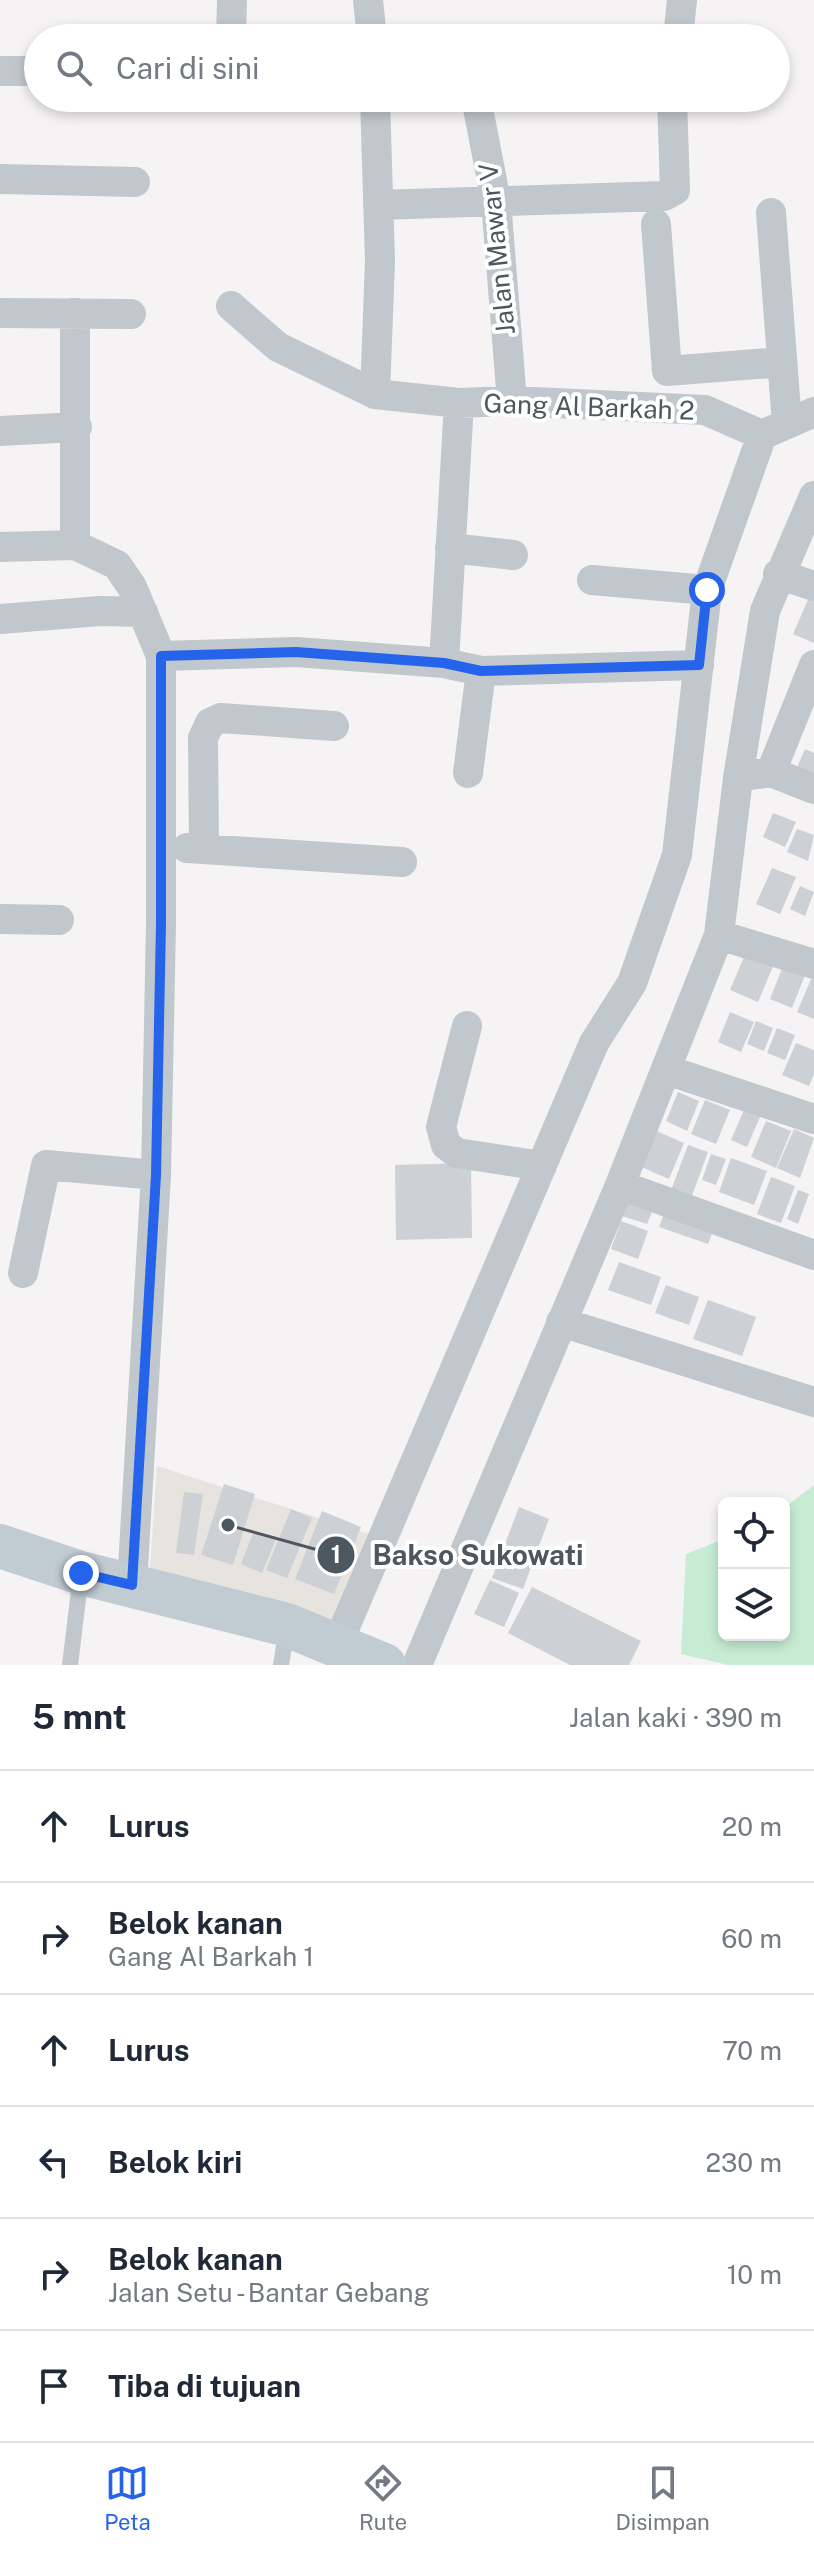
<!DOCTYPE html>
<html lang="id">
<meta charset="utf-8">
<style>
body{margin:0;font-family:"Public Sans",sans-serif;background:#f2f2f3;color:#1f2937}
.controls{position:absolute;right:24px;bottom:24px;display:grid;overflow:hidden;border-radius:12px;box-shadow:0 4px 12px #0003}
.controls button{width:72px;height:72px;display:grid;place-items:center;padding:0;border:0;border-bottom:2px solid #e0e1e3;background:#fff;color:#1f2937;font:40px sans-serif}
.stop{position:absolute;width:24px;height:24px;margin:-18px;border:6px solid #2563eb;border-radius:50%;background:#fff}
.stop.end{background:#2563eb;border-color:#fff;box-shadow:0 2px 8px #0008}
.list{margin:0;padding:0;list-style:none}
h2{display:flex;justify-content:space-between;align-items:center;height:104px;margin:0;padding:0 32px;font-size:34px}
h2 small{font-size:26px;font-weight:400;color:#747a83}
.list li{display:grid;grid-template-columns:52px 1fr auto;gap:24px;align-items:center;box-sizing:border-box;height:112px;padding:0 32px;border-top:2px solid #e0e1e3}
.list b{display:block;font-size:30px;white-space:nowrap}
.list p{margin:0;font-size:26px;white-space:nowrap;color:#747a83}
.list em{font-size:26px;font-style:normal;color:#747a83}
.icon{flex:none;width:44px;height:44px;fill:none;stroke:currentColor;stroke-width:2;stroke-linecap:round;stroke-linejoin:round}
.map{position:relative;flex:none;width:814px;height:1665px;overflow:hidden}
.search{position:absolute;background:#fff;box-shadow:0 4px 12px #0003;left:24px;right:24px;top:24px;height:88px;display:flex;align-items:center;gap:20px;box-sizing:border-box;padding:0 28px;border-radius:44px;color:#747a83;font-size:30px}
.sheet{height:776px;background:#fff}
nav{display:flex;justify-content:space-around;align-items:center;box-sizing:border-box;height:112px;border-top:2px solid #e0e1e3;background:#fff;font-size:22px;color:#747a83}
nav a{display:grid;justify-items:center;gap:4px}
nav .on{color:#2563eb}
.map>svg:first-child{display:block}
.commercial{fill:#e7e4df}
.green{fill:#c7ecd3}
.building{fill:#cdd0d4}
.lines{fill:none;stroke-linecap:round;stroke-linejoin:round}
.service{stroke:#c0c8cd;stroke-width:16}
.minor{stroke:#c0c8cd;stroke-width:30}
.secondary{stroke:#c1cbd2;stroke-width:44}
.route{stroke:#2563eb;stroke-width:10}
.labels{text-anchor:middle;stroke-width:8;stroke-linejoin:round;paint-order:stroke}
.street-label{font-size:26px;fill:#4c575f;stroke:#fff}
.leader{fill:none;stroke:#4c575f;stroke-width:3}
.callout-dot{fill:#4c575f;stroke:#fff;stroke-width:3}
.mark-label{font-size:24px;text-anchor:middle;font-weight:bold;fill:#fff}
.callout-label{font-size:28px;text-anchor:middle;font-weight:bold;fill:#4c575f;stroke:#fff;stroke-width:8;stroke-linejoin:round;paint-order:stroke}
</style>
<div class="map">
<svg width="814" height="1665" viewBox="0 0 814 1665">
<rect width="100%" height="100%" fill="#f5f3f3"/>
<!-- commercial -->
<path class="commercial" d="M157 1466 372 1535 337 1624 150 1568Z"/>
<!-- green -->
<path class="green" d="M814 1485V1665H728L681 1654 686 1554 724 1539V1635H784V1508Z"/>
<!-- building -->
<path class="building" d="M810 595 814 597V643L793 634Z
M805 749 814 753V777L796 770Z
M773 813 796 822 785 847 763 837Z
M797 829 814 835 808 861 787 852Z
M772 868 796 877 780 914 756 904Z
M800 886 814 892 805 916 790 909Z
M746 952 774 964 758 1002 730 990Z
M783 966 805 975 792 1008 770 999Z
M814 972V1019L797 1012Z
M730 1012 754 1022 741 1052 718 1042Z
M756 1021 773 1028 764 1051 747 1044Z
M777 1028 795 1035 785 1060 767 1053Z
M796 1043 814 1050V1074L809 1086 782 1075Z
M678 1092 699 1101 687 1131 666 1121Z
M705 1100 730 1110 716 1144 691 1134Z
M744 1110 760 1117 747 1147 731 1140Z
M766 1121 791 1131 776 1168 751 1157Z
M652 1129 684 1143 669 1179 637 1165Z
M794 1129 814 1138 800 1178 777 1168Z
M688 1145 708 1152 690 1201 670 1193Z
M711 1154 726 1159 716 1185 702 1180Z
M731 1158 767 1171 754 1205 719 1192Z
M471 1163 472 1238 396 1240 395 1165Z
M771 1177 795 1186 781 1223 757 1214Z
M798 1190 809 1194 798 1224 787 1219Z
M629 1198 654 1207 647 1224 622 1216Z
M665 1211 714 1228 708 1244 659 1227Z
M621 1221 648 1231 638 1259 611 1249Z
M619 1262 661 1277 651 1305 608 1290Z
M666 1285 699 1297 689 1325 655 1313Z
M708 1300 756 1317 742 1356 693 1339Z
M224 1484 255 1494 233 1565 201 1555Z
M184 1492 203 1494 194 1555 176 1553Z
M519 1507 549 1519 523 1589 492 1578Z
M291 1509 312 1518 287 1578 266 1570Z
M322 1511 361 1527 334 1594 295 1579Z
M254 1531 276 1539 262 1573 241 1564Z
M490 1580 519 1593 504 1627 474 1614Z
M532 1587 641 1641 629 1665H570L508 1633Z"/>
<g class="lines">
<!-- service -->
<path class="service" d="M70 1665 81 1574
M281 1665 287 1627"/>
<!-- minor -->
<path class="minor" d="M368 0 372 38
M231 38 232 0
M678 38 682 0
M0 71H38
M375 98 380 261 375 394
M476 98 496 201 512 401
M0 179 135 182
M378 205 664 196 675 190 672 98
M771 213 787 424
M656 224 667 371 782 362
M231 306 278 347 375 394 459 403 512 401 705 410 762 435
M0 313 131 314
M75 313V545L117 565 132 587 161 656V923L156 1175 132 1585
M0 431 77 427
M0 547 75 545
M450 548 513 555
M778 574 814 586
M592 580 707 590
M0 619 100 611 143 612
M161 656 296 652 444 663 481 671 699 665
M444 663 459 403
M771 772 814 665
M468 773 481 671
M751 775 771 772 814 789
M187 848 402 862
M204 848 203 738 210 723 221 718 334 726
M0 919 59 920
M719 935 814 964
M467 1026 441 1127 446 1145 457 1153 542 1166
M667 1070 814 1119
M620 1185 814 1255
M23 1273 46 1165 156 1175
M561 1322 814 1402
M338 1643 594 1043 632 983 677 855 707 590 762 435 814 412
M417 1665 620 1185 719 935 738 778 765 611 814 496"/>
<!-- secondary -->
<path class="secondary" d="M0 1546 81 1573 287 1625 384 1665"/>
</g>
<g class="lines">
<!-- route -->
<path class="route" d="M81 1573 132 1585 156 1175 161 923V656L296 652 444 663 481 671 699 665 707 590"/>
</g>
<g class="labels">
<!-- street labels -->
<g class="street-label">
<text transform="translate(497 249) rotate(-96)" y="9">Jalan Mawar V</text>
<text transform="translate(589 407) rotate(2)" y="9">Gang Al Barkah 2</text>
</g>
</g>
<!-- callouts -->
<path class="leader" d="M228 1525L336 1555"/>
<g class="callout-dot">
<circle cx="228" cy="1525" r="8"/>
<circle cx="336" cy="1555" r="20"/>
</g>
<g class="mark-label">
<text x="336" y="1563">1</text>
</g>
<g class="callout-label">
<text x="478" y="1565">Bakso Sukowati</text>
</g>
</svg>
<div class="controls">
<button><svg class="icon" aria-label="locate" viewBox="0 0 24 24"><circle cx="12" cy="12" r="6"/><path d="M12 2v4M12 18v4M2 12h4M18 12h4"/></svg></button>
<button><svg class="icon" aria-label="layers" viewBox="0 0 24 24"><path d="M12 4l9 5-9 5-9-5zM3 14l9 5 9-5"/></svg></button>
</div>
<div class="stop" style="left:707px;top:590px"></div>
<div class="stop end" style="left:81px;top:1573px"></div>
<div class="search"><svg class="icon" aria-label="search" viewBox="0 0 24 24"><circle cx="10" cy="10" r="6"/><path d="M15 15l6 6"/></svg>Cari di sini</div>
</div>
<section class="sheet">
<h2>5 mnt<small>Jalan kaki · 390 m</small></h2>
<ul class="list">
<li><svg class="icon" aria-label="ahead" viewBox="0 0 24 24"><path d="M12 20V5M6 11l6-6 6 6"/></svg><div><b>Lurus</b></div><em>20 m</em></li>
<li><svg class="icon" aria-label="right" viewBox="0 0 24 24"><path d="M7 20v-9h11M14 6l5 5-5 5"/></svg><div><b>Belok kanan</b><p>Gang Al Barkah 1</p></div><em>60 m</em></li>
<li><svg class="icon" aria-label="ahead" viewBox="0 0 24 24"><path d="M12 20V5M6 11l6-6 6 6"/></svg><div><b>Lurus</b></div><em>70 m</em></li>
<li><svg class="icon" aria-label="left" viewBox="0 0 24 24"><path d="M17 20v-9H6M10 6l-5 5 5 5"/></svg><div><b>Belok kiri</b></div><em>230 m</em></li>
<li><svg class="icon" aria-label="right" viewBox="0 0 24 24"><path d="M7 20v-9h11M14 6l5 5-5 5"/></svg><div><b>Belok kanan</b><p>Jalan Setu - Bantar Gebang</p></div><em>10 m</em></li>
<li><svg class="icon" aria-label="arrive" viewBox="0 0 24 24"><path d="M6 21V4h12l-3 4 3 4H6"/></svg><div><b>Tiba di tujuan</b></div></li>
</ul>
</section>
<nav>
<a class="on"><svg class="icon" aria-label="map" viewBox="0 0 24 24"><path d="M3 6l6-2 6 2 6-2v14l-6 2-6-2-6 2zM9 4v14M15 6v14"/></svg>Peta</a>
<a><svg class="icon" aria-label="directions" viewBox="0 0 24 24"><path d="M12 3l9 9-9 9-9-9zM9 14v-3h6M13 9l2 2-2 2"/></svg>Rute</a>
<a><svg class="icon" aria-label="saved" viewBox="0 0 24 24"><path d="M7 4h10v16l-5-4-5 4z"/></svg>Disimpan</a>
</nav>
